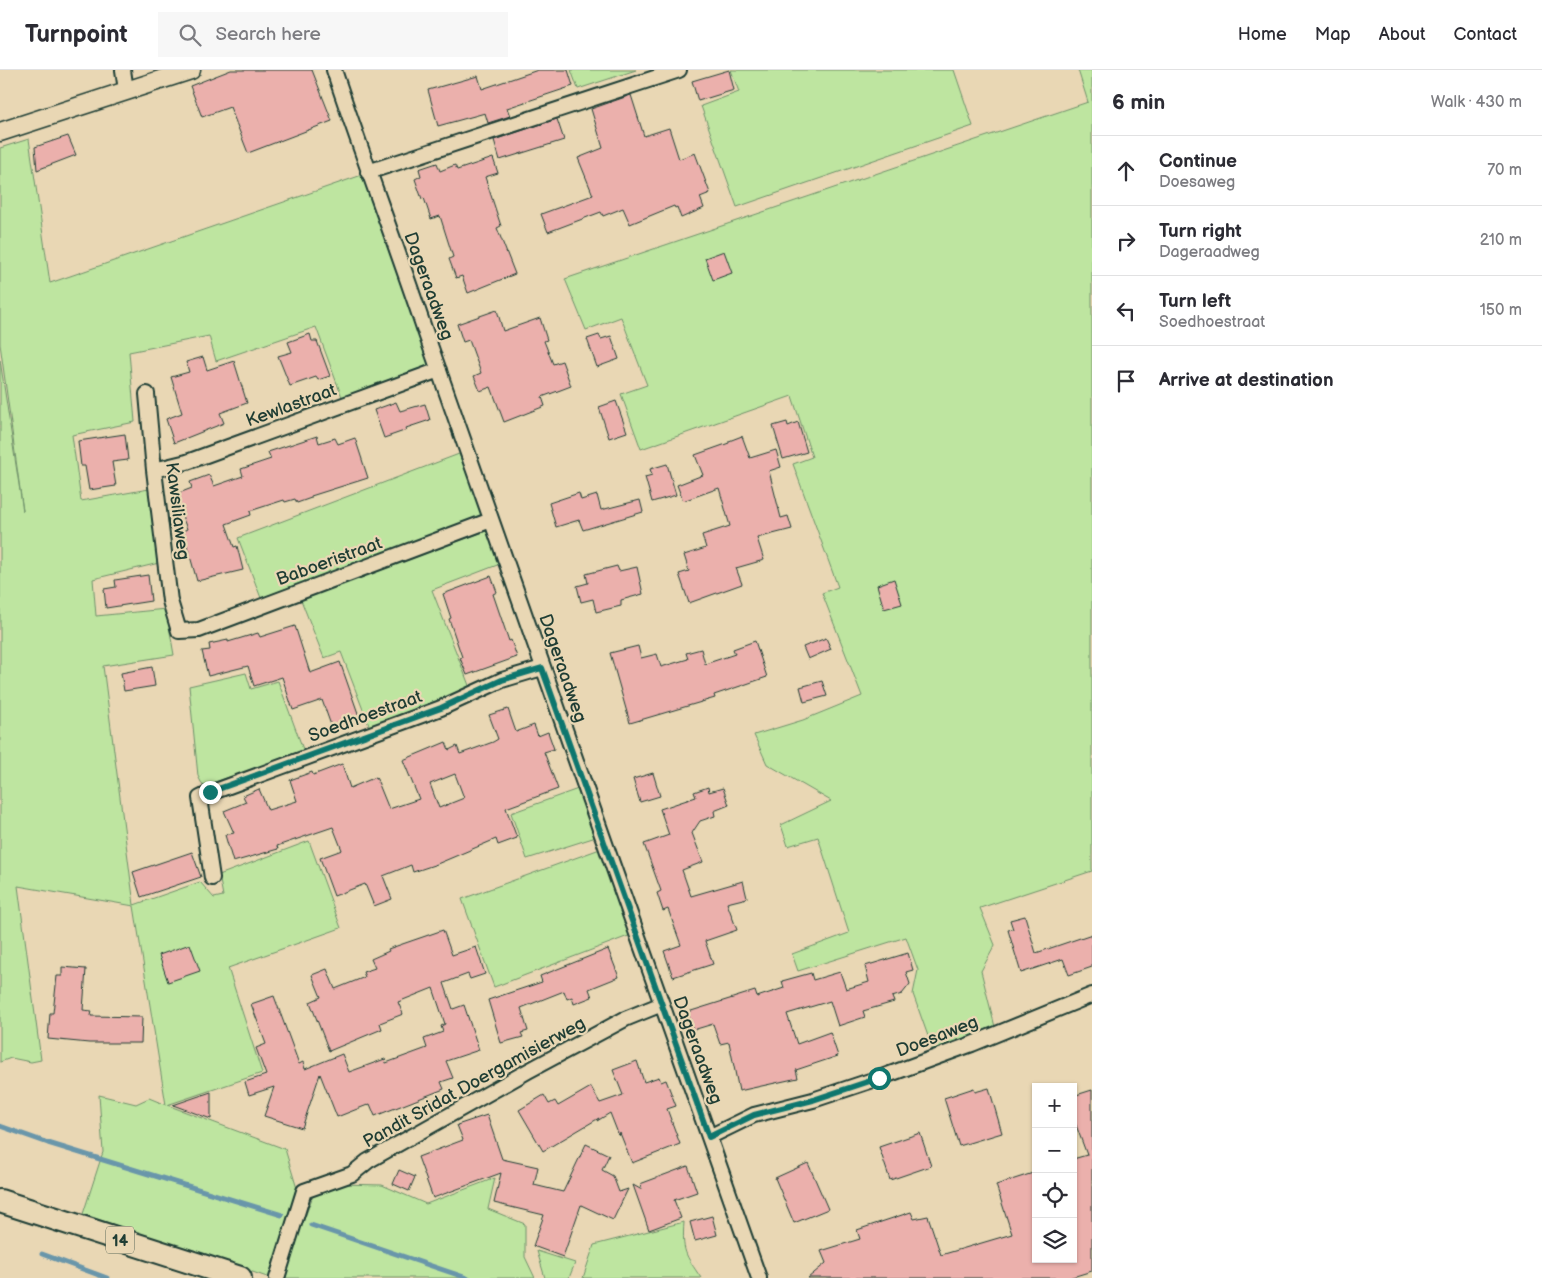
<!DOCTYPE html>
<meta charset="utf-8">
<style>
body{margin:0;font-family:"Balsamiq Sans",sans-serif;background:#f7f7f7;color:#2b2b33}
.controls{position:absolute;right:15px;bottom:15px;display:grid;overflow:hidden;border-radius:0px;box-shadow:0 1px 4px #0004}
.controls button{width:45px;height:45px;display:grid;place-items:center;padding:0;border:0;border-bottom:1px solid #e1e1e2;background:#fff;color:#2b2b33;font:25px sans-serif}
.stop{position:absolute;width:15px;height:15px;margin:-11px;border:4px solid #0f766e;border-radius:50%;background:#fff}
.stop.end{background:#0f766e;border-color:#fff;box-shadow:0 1px 5px #0008}
.list{margin:0;padding:0;list-style:none}
h2{display:flex;justify-content:space-between;align-items:center;height:65px;margin:0;padding:0 20px;font-size:21px}
h2 small{font-size:16px;font-weight:400;color:#7c7c81}
.list li{display:grid;grid-template-columns:32px 1fr auto;gap:15px;align-items:center;box-sizing:border-box;height:70px;padding:0 20px;border-top:1px solid #e1e1e2}
.list b{display:block;font-size:19px;white-space:nowrap}
.list p{margin:0;font-size:16px;white-space:nowrap;color:#7c7c81}
.list em{font-size:16px;font-style:normal;color:#7c7c81}
.icon{flex:none;width:28px;height:28px;fill:none;stroke:currentColor;stroke-width:2;stroke-linecap:round;stroke-linejoin:round}
.map{position:relative;flex:none;width:1092px;height:1208px;overflow:hidden}
header{display:flex;align-items:center;gap:30px;box-sizing:border-box;height:70px;padding:0 25px;background:#fff;border-bottom:1px solid #e1e1e2}
header strong{font-size:24px}
nav{display:flex;gap:28px;margin-inline-start:auto;font-size:18px}
.search{width:350px;height:45px;background:#f7f7f7;display:flex;align-items:center;gap:12px;box-sizing:border-box;padding:0 18px;border-radius:0px;color:#7c7c81;font-size:19px}
main{display:flex}
aside{flex:1;background:#fff}
.map>svg:first-child{display:block}
.green{fill:#bee5a0;stroke:#6e916a}
.lines{fill:none;stroke-linecap:round;stroke-linejoin:round}
.stream{stroke:#6996aa;stroke-width:5}
.building{fill:#ebb0ac;stroke:#1f3d34;fill-rule:evenodd}
.minor-casing{stroke:#1f3d34;stroke-width:18}
.tertiary-casing{stroke:#1f3d34;stroke-width:21}
.primary-casing{stroke:#1f3d34;stroke-width:26}
.minor{stroke:#e9d7b4;stroke-width:14}
.tertiary{stroke:#e9d7b4;stroke-width:18}
.primary{stroke:#e9d7b4;stroke-width:22}
.route{stroke:#0f766e;stroke-width:6}
.labels{text-anchor:middle;stroke-width:4.5;stroke-linejoin:round;paint-order:stroke}
.shield{fill:#e9d7b4;stroke:#5c6b5a;stroke-width:1}
.shield-label{font-size:16px;font-weight:bold;fill:#1f3d34}
.street-label{font-size:18px;fill:#1f3d34;stroke:#e9d7b4}
</style>
<header>
<strong>Turnpoint</strong>
<div class="search"><svg class="icon" aria-label="search" viewBox="0 0 24 24"><circle cx="10" cy="10" r="6"/><path d="M15 15l6 6"/></svg>Search here</div>
<nav><a>Home</a><a>Map</a><a>About</a><a>Contact</a></nav>
</header>
<main>
<div class="map">
<svg width="1092" height="1208" viewBox="0 0 1092 1208">
<rect width="100%" height="100%" fill="#e9d7b4"/>
<filter id="ink" filterUnits="userSpaceOnUse"><feTurbulence type="fractalNoise" baseFrequency=".02" numOctaves="2"/><feDisplacementMap in="SourceGraphic" scale="10" xChannelSelector="R" yChannelSelector="G"/><feConvolveMatrix kernelMatrix="1 2 1 2 8 2 1 2 1" color-interpolation-filters="sRGB"/></filter>
<g filter="url(#ink)">
<!-- green -->
<path class="green" d="M571 0H636L578 19Z
M731 0H954L973 56 737 137 701 36 739 22Z
M1078 0H1092V801L980 838 995 875 981 901 995 957 933 980 913 924 918 900 906 867 798 901 792 884 849 863 818 767 788 776 781 755 831 731 767 694 754 665 803 650 862 626 822 523 838 517 793 394 812 387 792 326 641 379 621 324 647 315 621 247 586 260 565 209 1088 32Z
M29 69 50 213 362 105 429 295 342 327 316 257 216 291 209 266 129 282 135 352 72 365 81 431 149 419 159 493 93 509 96 546 166 539 174 585 103 596 134 835 200 812 214 828 223 826 219 805 309 771 341 858 228 898 262 1003 167 1035 285 1079 298 1122 270 1208 83 1144 103 1082 99 1025 136 1034 149 1028 166 1035 134 836 18 816 41 990 31 992 11 988 0 992V290L23 441 0 274V78Z
M459 384 484 446 261 528 238 468Z
M488 460 500 494 432 520 470 618 370 658 341 582 324 588 301 530Z
M246 603 251 619 278 611 304 682 203 716 198 706 189 616Z
M578 719 596 767 527 789 511 743Z
M600 779 631 865 494 917 462 829Z
M495 1108 488 1139 525 1154V1187L535 1208H282L314 1123 340 1114 382 1115 426 1134Z
M684 1152C682 1182 685 1184 701 1208H583L594 1175Z
M537 1181 575 1193 569 1208H545Z"/>
<g class="lines">
<!-- stream -->
<path class="stream" d="M0 1056 48 1073 282 1145
M311 1155 467 1208
M42 1184 107 1208"/>
</g>
<!-- building -->
<path class="building" d="M231 0H312L332 51 248 83 230 37 202 47 190 16Z
M538 0H568L573 16 507 38 510 46 488 53 485 43 438 56 428 20 478 6 482 19Z
M729 0 734 20 698 31 692 11Z
M631 25 644 66 669 58 679 89 695 83 710 123 700 127 704 138 681 148 677 137 675 138 674 136 630 154 623 138 603 146 601 142 548 162 541 144 593 125 578 88 603 78 591 39Z
M557 49 564 70 500 90 494 70Z
M68 66 76 85 37 100 35 77Z
M493 88 498 103 485 107 501 156 497 158 515 204 468 223 462 206 456 208 449 189 453 187 440 146 431 149 424 128 422 129 415 109 421 106 419 99 437 93 440 101 455 95 457 100Z
M724 181 732 203 713 210 705 188Z
M497 240 503 261 540 248 547 270 544 271 553 294 562 291 571 316 542 327 545 336 504 352 491 317 480 321 474 306 481 303 469 270 463 272 457 254Z
M310 264 312 271H317L330 306 318 310 316 307 290 316 278 286 292 282 288 272Z
M599 265 601 269 611 266 619 289 597 297 587 269Z
M203 287 207 300 234 291 247 333 220 343 224 353 174 373 166 349 182 343 171 307 189 302 186 292Z
M616 331 627 362 609 368 599 337Z
M396 332 400 341 425 334 430 350 406 358 407 360 384 368 374 340Z
M787 352 788 356 798 352 807 382 783 389 773 356Z
M125 364 128 390 112 392 116 416 89 420 85 396H81L78 371Z
M317 366 319 373 335 368 338 374 355 368 368 408 311 426V428L297 433 295 429 285 432 284 430 250 441 251 445 226 454 234 477 237 476 243 500 197 511 183 461 187 459 174 425 192 418 190 412 209 405 214 416 243 406 241 399 271 389 268 382Z
M742 366 750 388 776 380 781 397 769 401 781 448 788 446 792 459 757 468 764 490 736 498 742 514 689 533 679 504 689 501 684 485 706 478 702 465 730 456 719 418 683 431 677 415 703 405 695 385 729 373V371Z
M667 394 676 425 652 432 645 407 652 405 650 399Z
M579 423 581 430 597 425 601 440 640 430 643 442 583 460 579 450 556 457 549 433Z
M617 496 619 501 637 497 643 524 621 530V536L596 542 593 529 581 532 577 516 588 513 586 504Z
M148 505 151 531 106 538 104 519 116 517 115 510Z
M491 506 497 522 493 524 509 571 511 570 517 587 467 605 460 588 462 587 449 549 451 548 443 524Z
M894 509 902 534 884 539 877 515Z
M295 556 310 603 340 592 360 649 332 658 322 630 293 640 282 607 254 616 248 596 208 606 202 581 210 580 209 574 228 570V572L258 563 260 567Z
M826 568 831 579 808 589 803 577Z
M755 571 767 607 714 625 715 628 630 653 610 583 638 576 641 588 657 584 661 597 688 589 686 583 701 579 705 594 735 584 733 579Z
M152 597 155 616 124 621 121 603Z
M822 611 827 626 804 632 800 617Z
M508 639 516 662 534 655 538 666 548 662 554 679 544 682 558 719 506 738 517 768 498 775 496 769 437 794 413 802 411 795 383 806 392 829 374 836 365 814 334 826 320 788 342 780 333 757 277 776 278 779 233 792 225 765 234 763 224 741 246 732 243 726 259 719 268 740 297 731 290 710 312 702 313 705 342 694 350 718 376 707 389 739 419 729 403 690 446 672 449 680 457 676 460 684 493 672 498 669 489 645ZM455 704 464 728 439 738 430 714Z
M653 703 660 726 640 732 633 709Z
M708 717 709 722 723 718 729 735 714 741 715 746 700 751 692 763 703 792 682 800 691 826 743 811 747 828 727 833 737 860 705 871 713 894 673 907 664 881 681 875 668 839 663 841 657 823 661 821 644 774 669 765 660 739 696 727 694 722Z
M192 782 201 807 141 827 133 802Z
M1025 846 1036 883 1092 864V897L1069 905 1063 889 1021 903 1008 860 1013 859 1010 850Z
M443 860 452 885 476 877 485 904 470 909 468 904 444 913 453 939 464 935 479 980 446 991 453 1008 441 1012 444 1019 375 1046 370 1034 337 1047 320 1004 302 1058 264 1046 274 1017 249 1025 245 1012 266 1005 256 978 266 974 251 934 274 926 299 994 303 992 305 999 342 984 349 1002 385 989 386 993 427 978 424 969 443 962 441 956 445 954 433 918 398 932 403 944 380 953 382 959 329 981 310 932 321 927 312 905 327 899 335 919 365 907 363 902 375 898 371 889 389 881 388 879Z
M190 874 200 901 168 912 159 885Z
M608 879 619 907 589 919 592 927 574 934 572 927 567 929 564 921 521 938 528 961 521 963 523 967 501 973 488 930 542 912 540 906Z
M908 883 913 900 906 902 910 914 902 924 892 927 894 932 863 941 865 947 838 956 830 931 787 944 797 974 830 962 838 986 796 1000 798 1008 739 1021 729 972 720 974 713 954 693 960 688 942 755 921 757 927 784 918 782 911 811 903 813 910 840 902 846 919 869 912 865 896Z
M62 897 86 899 83 940 92 941 91 946 142 947 141 973H89L48 969 50 943H53L57 906H62Z
M637 991 644 1012 659 1007 661 1012 666 1010 676 1036 667 1039 680 1074 632 1093 620 1063 619 1066 610 1043 597 1051 599 1048 543 1081 519 1040 544 1025 549 1034 555 1031 558 1036 591 1017 600 1033 623 1025 613 1000Z
M974 1018 975 1022 989 1018 1002 1063 959 1076 944 1028Z
M1092 1020V1201L1069 1208H808L826 1193 821 1181 860 1169 857 1160 911 1142 914 1149 928 1146 941 1185 1012 1164 996 1115 1036 1102V1189H1073V1089L1087 1085 1073 1047V1026Z
M211 1022V1049L173 1035Z
M487 1045 502 1089 538 1097 534 1115 563 1122 586 1074 609 1085 602 1100 613 1106 619 1122 628 1119 613 1150 581 1135 563 1187 533 1176 544 1145 494 1133 501 1103 433 1128 418 1087 463 1070 457 1055Z
M920 1063 931 1096 890 1110 879 1077Z
M808 1093 828 1139 794 1153 775 1108Z
M688 1096 697 1122 674 1130 681 1148 649 1160 633 1115 642 1120 640 1114Z
M399 1100 415 1107 409 1121 393 1114Z
M712 1146 717 1165 695 1171 690 1152Z"/>
<g class="lines">
<defs>
<path id="minor" d="M123 0 126 20
M334 0C363 88 396 174 425 261 534 578 648 892 759 1208
M368 102 679 0
M147 324 154 400 170 531 179 561 199 560 491 450
M154 400 187 392 439 300
M212 808 200 728 210 723 441 638 502 610 542 598
M709 1067 754 1045 813 1030 879 1008 972 974 1092 925
M277 1208 304 1121 352 1104 368 1091 528 1001 625 949 662 934"/>
<path id="tertiary" d="M0 62 191 0"/>
<path id="primary" d="M0 1131 240 1208"/>
</defs>
<!-- minor casing -->
<use href="#minor" class="minor-casing"/>
<!-- tertiary casing -->
<use href="#tertiary" class="tertiary-casing"/>
<!-- primary casing -->
<use href="#primary" class="primary-casing"/>
<!-- minor -->
<use href="#minor" class="minor"/>
<!-- tertiary -->
<use href="#tertiary" class="tertiary"/>
<!-- primary -->
<use href="#primary" class="primary"/>
</g>
</g>
<g class="lines" filter="url(#ink)">
<!-- route -->
<path class="route" d="M210 722 441 638 502 610 542 598 709 1067 754 1045 813 1030 879 1008"/>
</g>
<g class="labels">
<!-- shield labels -->
<rect class="shield" x="106" y="1156.5" width="28" height="27" rx="4"/>
<g class="shield-label">
<text x="120" y="1176">14</text>
</g>
<!-- street labels -->
<g class="street-label">
<text transform="translate(429 216) rotate(70)" y="6">Dageraadweg</text>
<text transform="translate(291 335) rotate(-20)" y="6">Kewlastraat</text>
<text transform="translate(178 441) rotate(83)" y="6">Kawsiliaweg</text>
<text transform="translate(329 491) rotate(-20)" y="6">Baboeristraat</text>
<text transform="translate(563 598) rotate(71)" y="6">Dageraadweg</text>
<text transform="translate(365 646) rotate(-20)" y="6">Soedhoestraat</text>
<text transform="translate(937 966) rotate(-21)" y="6">Doesaweg</text>
<text transform="translate(698 980) rotate(70)" y="6">Dageraadweg</text>
<text transform="translate(474 1012) rotate(-29)" y="6">Pandit Sridat Doergamisierweg</text>
</g>
</g>
</svg>
<div class="controls">
<button>+</button>
<button>−</button>
<button><svg class="icon" aria-label="locate" viewBox="0 0 24 24"><circle cx="12" cy="12" r="6"/><path d="M12 2v4M12 18v4M2 12h4M18 12h4"/></svg></button>
<button><svg class="icon" aria-label="layers" viewBox="0 0 24 24"><path d="M12 4l9 5-9 5-9-5zM3 14l9 5 9-5"/></svg></button>
</div>
<div class="stop" style="left:879px;top:1008px"></div>
<div class="stop end" style="left:210px;top:722px"></div>
</div>
<aside>
<h2>6 min<small>Walk · 430 m</small></h2>
<ul class="list">
<li><svg class="icon" aria-label="ahead" viewBox="0 0 24 24"><path d="M12 20V5M6 11l6-6 6 6"/></svg><div><b>Continue</b><p>Doesaweg</p></div><em>70 m</em></li>
<li><svg class="icon" aria-label="right" viewBox="0 0 24 24"><path d="M7 20v-9h11M14 6l5 5-5 5"/></svg><div><b>Turn right</b><p>Dageraadweg</p></div><em>210 m</em></li>
<li><svg class="icon" aria-label="left" viewBox="0 0 24 24"><path d="M17 20v-9H6M10 6l-5 5 5 5"/></svg><div><b>Turn left</b><p>Soedhoestraat</p></div><em>150 m</em></li>
<li><svg class="icon" aria-label="arrive" viewBox="0 0 24 24"><path d="M6 21V4h12l-3 4 3 4H6"/></svg><div><b>Arrive at destination</b></div></li>
</ul>
</aside>
</main>
